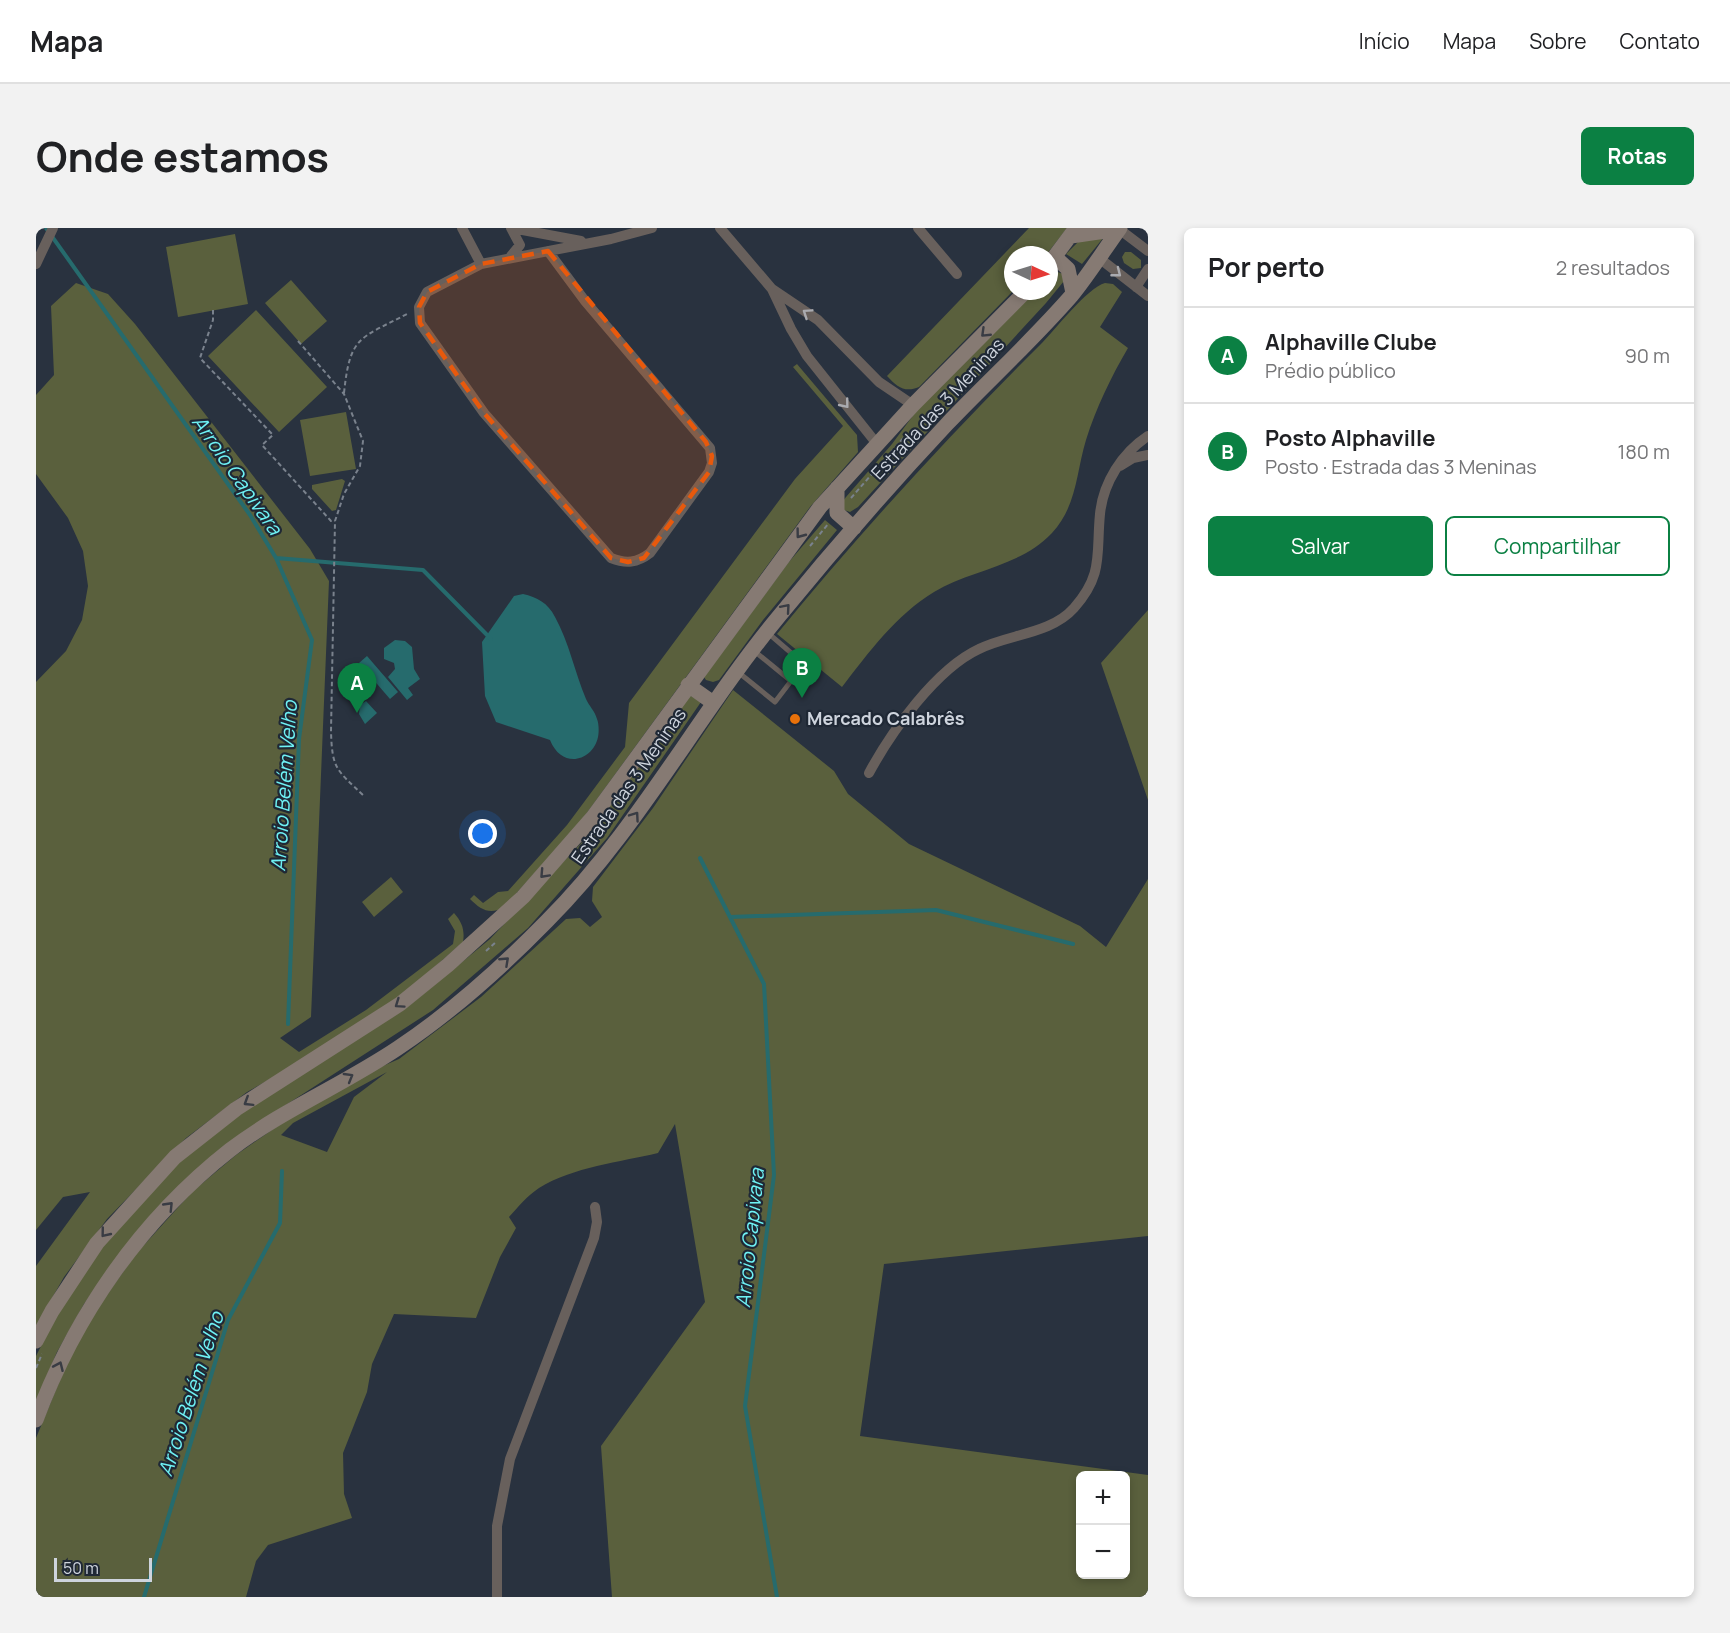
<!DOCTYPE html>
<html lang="pt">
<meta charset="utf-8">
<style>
body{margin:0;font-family:Manrope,sans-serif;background:#f2f2f2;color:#202124}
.controls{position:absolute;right:18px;bottom:18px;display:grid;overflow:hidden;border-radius:9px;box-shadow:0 3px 9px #0003}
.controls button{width:54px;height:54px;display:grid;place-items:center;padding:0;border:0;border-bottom:2px solid #e0e0e0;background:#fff;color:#202124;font:30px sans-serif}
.compass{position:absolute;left:968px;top:18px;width:54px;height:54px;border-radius:50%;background:#fff;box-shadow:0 3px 9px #0003;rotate:94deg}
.scale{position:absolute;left:18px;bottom:15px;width:98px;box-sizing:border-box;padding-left:6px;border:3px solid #ced4dd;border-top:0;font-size:16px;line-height:21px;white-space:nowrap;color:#ced4dd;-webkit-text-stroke:4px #1f2835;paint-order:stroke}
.you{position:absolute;left:447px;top:606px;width:21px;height:21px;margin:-15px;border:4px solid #fff;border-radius:50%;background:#1a73e8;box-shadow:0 0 0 9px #1a73e833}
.badge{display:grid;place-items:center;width:39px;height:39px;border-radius:50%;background:#0b8043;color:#fff;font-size:20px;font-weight:700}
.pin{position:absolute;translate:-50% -50px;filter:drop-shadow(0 2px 3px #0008)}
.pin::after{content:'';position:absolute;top:32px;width:21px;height:18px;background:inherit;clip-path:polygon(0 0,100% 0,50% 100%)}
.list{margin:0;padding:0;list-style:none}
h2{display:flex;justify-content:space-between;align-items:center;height:78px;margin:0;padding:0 24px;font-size:26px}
h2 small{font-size:20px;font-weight:400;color:#757577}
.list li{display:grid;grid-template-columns:39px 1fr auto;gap:18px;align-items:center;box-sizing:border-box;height:96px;padding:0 24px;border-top:2px solid #e0e0e0}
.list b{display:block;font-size:22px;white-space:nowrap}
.list p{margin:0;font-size:20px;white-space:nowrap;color:#757577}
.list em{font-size:20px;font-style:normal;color:#757577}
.actions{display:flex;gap:12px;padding:18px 24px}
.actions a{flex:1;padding:14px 0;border:2px solid #0b8043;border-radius:9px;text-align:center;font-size:21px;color:#0b8043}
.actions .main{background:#0b8043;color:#fff}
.map{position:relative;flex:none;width:1112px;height:1369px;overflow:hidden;border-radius:9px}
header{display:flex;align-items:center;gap:36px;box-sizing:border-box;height:84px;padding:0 30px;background:#fff;border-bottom:2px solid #e0e0e0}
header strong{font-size:28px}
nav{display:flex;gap:33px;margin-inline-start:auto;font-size:21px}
.intro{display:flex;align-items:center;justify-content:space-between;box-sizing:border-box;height:144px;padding:0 36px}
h1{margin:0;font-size:42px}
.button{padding:15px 27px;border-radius:9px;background:#0b8043;color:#fff;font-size:21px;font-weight:700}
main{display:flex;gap:36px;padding:0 36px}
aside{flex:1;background:#fff;border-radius:9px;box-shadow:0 3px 9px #0003}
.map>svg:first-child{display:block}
.green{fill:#5a603d;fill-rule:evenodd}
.water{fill:#266b6d}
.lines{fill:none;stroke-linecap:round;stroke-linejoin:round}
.stream{stroke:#266b6d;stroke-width:4}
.path{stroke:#7a828d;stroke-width:2;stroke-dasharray:4.5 3;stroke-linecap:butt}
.service{stroke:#68605c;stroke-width:5}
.minor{stroke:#68605c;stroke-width:10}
.secondary{stroke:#867a73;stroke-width:15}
.oneway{stroke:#aaabb0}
.oneway2{stroke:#393c44}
.marked{fill:#e8590c;fill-opacity:0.2;stroke:#e8590c;stroke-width:4.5;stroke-dasharray:12 8;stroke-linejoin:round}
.food-dot{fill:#e8710a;stroke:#1f2835;stroke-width:2}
.labels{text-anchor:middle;stroke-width:4.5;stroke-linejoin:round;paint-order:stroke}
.street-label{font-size:18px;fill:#ced4dd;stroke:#1f2835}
.poi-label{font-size:18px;font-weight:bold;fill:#ced4dd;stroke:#1f2835;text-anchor:start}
.water-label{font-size:20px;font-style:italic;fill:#6ff2f5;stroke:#1f2835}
</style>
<header>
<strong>Mapa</strong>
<nav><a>Início</a><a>Mapa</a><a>Sobre</a><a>Contato</a></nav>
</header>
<div class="intro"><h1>Onde estamos</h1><a class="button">Rotas</a></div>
<main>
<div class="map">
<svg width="1112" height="1369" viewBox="0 0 1112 1369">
<rect width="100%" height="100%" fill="#29323f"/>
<!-- green -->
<path class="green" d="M993 0H1031L1010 27H977V63L883 159C869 165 861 159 851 148Z
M199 6 212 76 142 89 130 19Z
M1068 9 1046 36 1030 26 1042 14Z
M1089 24H1095L1105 32V40L1097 41 1088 35 1086 29Z
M1019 43 1027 46 1028 53 1010 75 822 279 814 284 808 282 807 273 810 269 856 216 887 174 998 63H1013V45Z
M255 52 291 93 265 116 229 75Z
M40 55 72 66 99 96 274 321 293 353 275 789 244 810 263 824 330 782 417 716 419 703 412 691 418 685C426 694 429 702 427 714L370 764 270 831 211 864 150 910 71 991 28 1049 0 1098V1038L54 964 27 969 0 1002V454L30 423 46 392 52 358 47 323 32 290 0 246V167L18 147 15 78Z
M1069 55 1077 56 1086 64 1064 99 1092 120C1075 149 1060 180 1050 212 1040 245 1041 278 1016 305 984 339 936 341 898 364 860 387 833 424 806 459L741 406C824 305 911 209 1004 117 1019 102 1051 60 1069 55Z
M220 82 291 159 243 204 172 128Z
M761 136 821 207 822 224 774 279 542 597 467 680C453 687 444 681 434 671L438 667 447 675 462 664 472 663 531 597 589 519 593 475 759 251 807 198 757 139Z
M310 184 320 241 274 248 264 192Z
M306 251 309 253 300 282 296 283 276 261V257Z
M789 292 801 302 727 392 683 452 677 454 670 452 668 449 752 335Z
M1112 382V572L1065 435Z
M697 462 798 543 812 566 873 616 1044 698 1070 719 1112 651V1008L848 1036 824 1208 1112 1247V1369H576L565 1218 669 1074 639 896 622 925C584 934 537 939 503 960 491 968 482 979 473 989L480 1000 464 1029 440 1090 358 1086 336 1136 331 1164 307 1225 308 1266 316 1290 232 1317 220 1333 210 1369H0V1210L31 1135 56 1088 99 1027 156 964 200 927 243 897 333 844 363 831 445 769 530 691 544 690 554 699 566 689 556 673 557 659 617 580ZM351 844 318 869 291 924 245 907 257 895ZM1044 1248H1090V1346H1044Z
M652 466 665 474 571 610 492 700 397 782 228 891 74 1039 48 1076 21 1124 0 1173V1128L25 1079 70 1013 143 934 218 875 369 781 454 711 548 612Z
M355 649 367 664 338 689 326 674Z"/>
<!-- water -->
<path class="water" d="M487 366C501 369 512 375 519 389 533 414 539 445 550 471 553 478 559 483 561 491 563 496 563 504 562 509 557 533 526 542 514 512L460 494 449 468 446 414 478 368Z
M359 412 369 413 376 419 378 441 384 451 372 460 377 467 371 472 352 449 359 441 358 435 348 431V420Z
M331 428 362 464 354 471 323 435Z
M330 473 341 485 329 496 323 486 324 477Z"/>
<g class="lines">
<!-- stream -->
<path class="stream" d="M10 0 214 287 240 330 387 342 455 411
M240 330 276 412 263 511 252 796
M664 630 728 756 738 947 709 1178 741 1369
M694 689 900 682 1037 716
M108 1369 192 1092 244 995 246 943"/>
<!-- path -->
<path class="path" d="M177 82V92L164 130 237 207 226 217 295 293H299
M262 113 308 166 327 213 324 238 308 266 299 293 295 503C296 542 301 542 328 568
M308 165C314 108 323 111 371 86
M815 270 870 207
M774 318 793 295
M450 723 461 713
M0 1140 6 1126"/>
<!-- service -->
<path class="service" d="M717 422 755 453
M702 444 739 474 768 436 732 405"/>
<!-- minor -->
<path class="minor" d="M426 0 445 36
M476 0 545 13
M684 0 736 61 755 101 771 128 841 216
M882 0 921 46
M1083 1 1112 23
M512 23 549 73 674 220 676 235 673 244 614 325C601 335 590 336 575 330L448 185 384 95 383 79 391 64 445 36 575 11 616 0
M475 28 484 17 475 0
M1063 30 1112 68
M0 36 17 0
M1100 59 1112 41
M736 61 782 92 843 154 877 177
M1084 238 1097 230 1112 227
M833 545C855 504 900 441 943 421 973 406 1015 406 1038 380 1068 346 1060 326 1064 286 1067 255 1086 225 1112 208
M461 1369V1298L474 1231 558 1010 561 994 559 979"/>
<!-- secondary -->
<path class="secondary" d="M1035 8 1083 1
M1019 29 1032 41 1037 65
M1013 36 1040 0
M801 260V285L818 300
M652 457 676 474
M0 1113 16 1083 61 1015 139 929 200 881 364 776 412 737 487 669 557 589 784 279 877 177 990 63
M0 1192C39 1087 105 992 194 922 246 882 307 857 362 820 416 784 465 740 511 693 602 602 662 486 744 387 797 322 853 258 911 196 952 153 997 112 1036 67 1053 46 1068 22 1084 0"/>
</g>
<!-- one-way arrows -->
<defs><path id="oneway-chevron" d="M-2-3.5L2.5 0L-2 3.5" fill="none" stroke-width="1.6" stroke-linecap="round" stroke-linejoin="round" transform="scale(1.5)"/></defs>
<g class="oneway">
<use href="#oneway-chevron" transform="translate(1081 45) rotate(38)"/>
<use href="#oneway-chevron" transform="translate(771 85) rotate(-146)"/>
<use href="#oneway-chevron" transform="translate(809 176) rotate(51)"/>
</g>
<g class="oneway2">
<use href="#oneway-chevron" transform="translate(949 105) rotate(136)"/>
<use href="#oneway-chevron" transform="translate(764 306) rotate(127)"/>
<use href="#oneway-chevron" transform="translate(750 380) rotate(-49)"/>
<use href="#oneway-chevron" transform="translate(599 588) rotate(-55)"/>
<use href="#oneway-chevron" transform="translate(508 646) rotate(133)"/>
<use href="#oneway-chevron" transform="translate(469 733) rotate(-43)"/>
<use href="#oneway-chevron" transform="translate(363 776) rotate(145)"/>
<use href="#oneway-chevron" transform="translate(313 849) rotate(-30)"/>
<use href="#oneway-chevron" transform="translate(212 874) rotate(148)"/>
<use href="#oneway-chevron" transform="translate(133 978) rotate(-46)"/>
<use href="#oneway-chevron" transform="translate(69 1005) rotate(129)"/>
<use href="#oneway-chevron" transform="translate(23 1138) rotate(-66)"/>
</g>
<!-- marked area -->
<path class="marked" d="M512 23 670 214 676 228 673 244 608 330 592 334 575 330 448 185 384 95 383 79 391 64 445 36Z"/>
<!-- markers -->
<circle class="food-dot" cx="759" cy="491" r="6"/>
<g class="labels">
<!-- street labels -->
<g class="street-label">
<text transform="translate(902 181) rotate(-47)" y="6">Estrada das 3 Meninas</text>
<text transform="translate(593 558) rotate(-55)" y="6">Estrada das 3 Meninas</text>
</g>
<!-- poi labels -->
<g class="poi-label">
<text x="771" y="497">Mercado Calabrês</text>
</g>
<!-- water labels -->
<g class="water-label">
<text transform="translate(201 247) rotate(55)" y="7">Arroio Capivara</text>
<text transform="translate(248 558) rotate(-86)" y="7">Arroio Belém Velho</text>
<text transform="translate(714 1010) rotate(-84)" y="7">Arroio Capivara</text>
<text transform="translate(155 1166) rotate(-72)" y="7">Arroio Belém Velho</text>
</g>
</g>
</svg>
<div class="controls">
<button>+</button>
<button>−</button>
</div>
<svg class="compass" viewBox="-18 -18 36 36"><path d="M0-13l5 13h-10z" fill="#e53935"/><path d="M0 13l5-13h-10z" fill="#757577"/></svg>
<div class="scale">50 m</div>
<div class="you"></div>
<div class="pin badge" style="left:321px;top:485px">A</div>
<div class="pin badge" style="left:766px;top:470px">B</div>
</div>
<aside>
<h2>Por perto<small>2 resultados</small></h2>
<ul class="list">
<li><span class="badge">A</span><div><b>Alphaville Clube</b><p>Prédio público</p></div><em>90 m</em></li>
<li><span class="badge">B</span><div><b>Posto Alphaville</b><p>Posto · Estrada das 3 Meninas</p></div><em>180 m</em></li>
</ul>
<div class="actions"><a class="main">Salvar</a><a>Compartilhar</a></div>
</aside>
</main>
